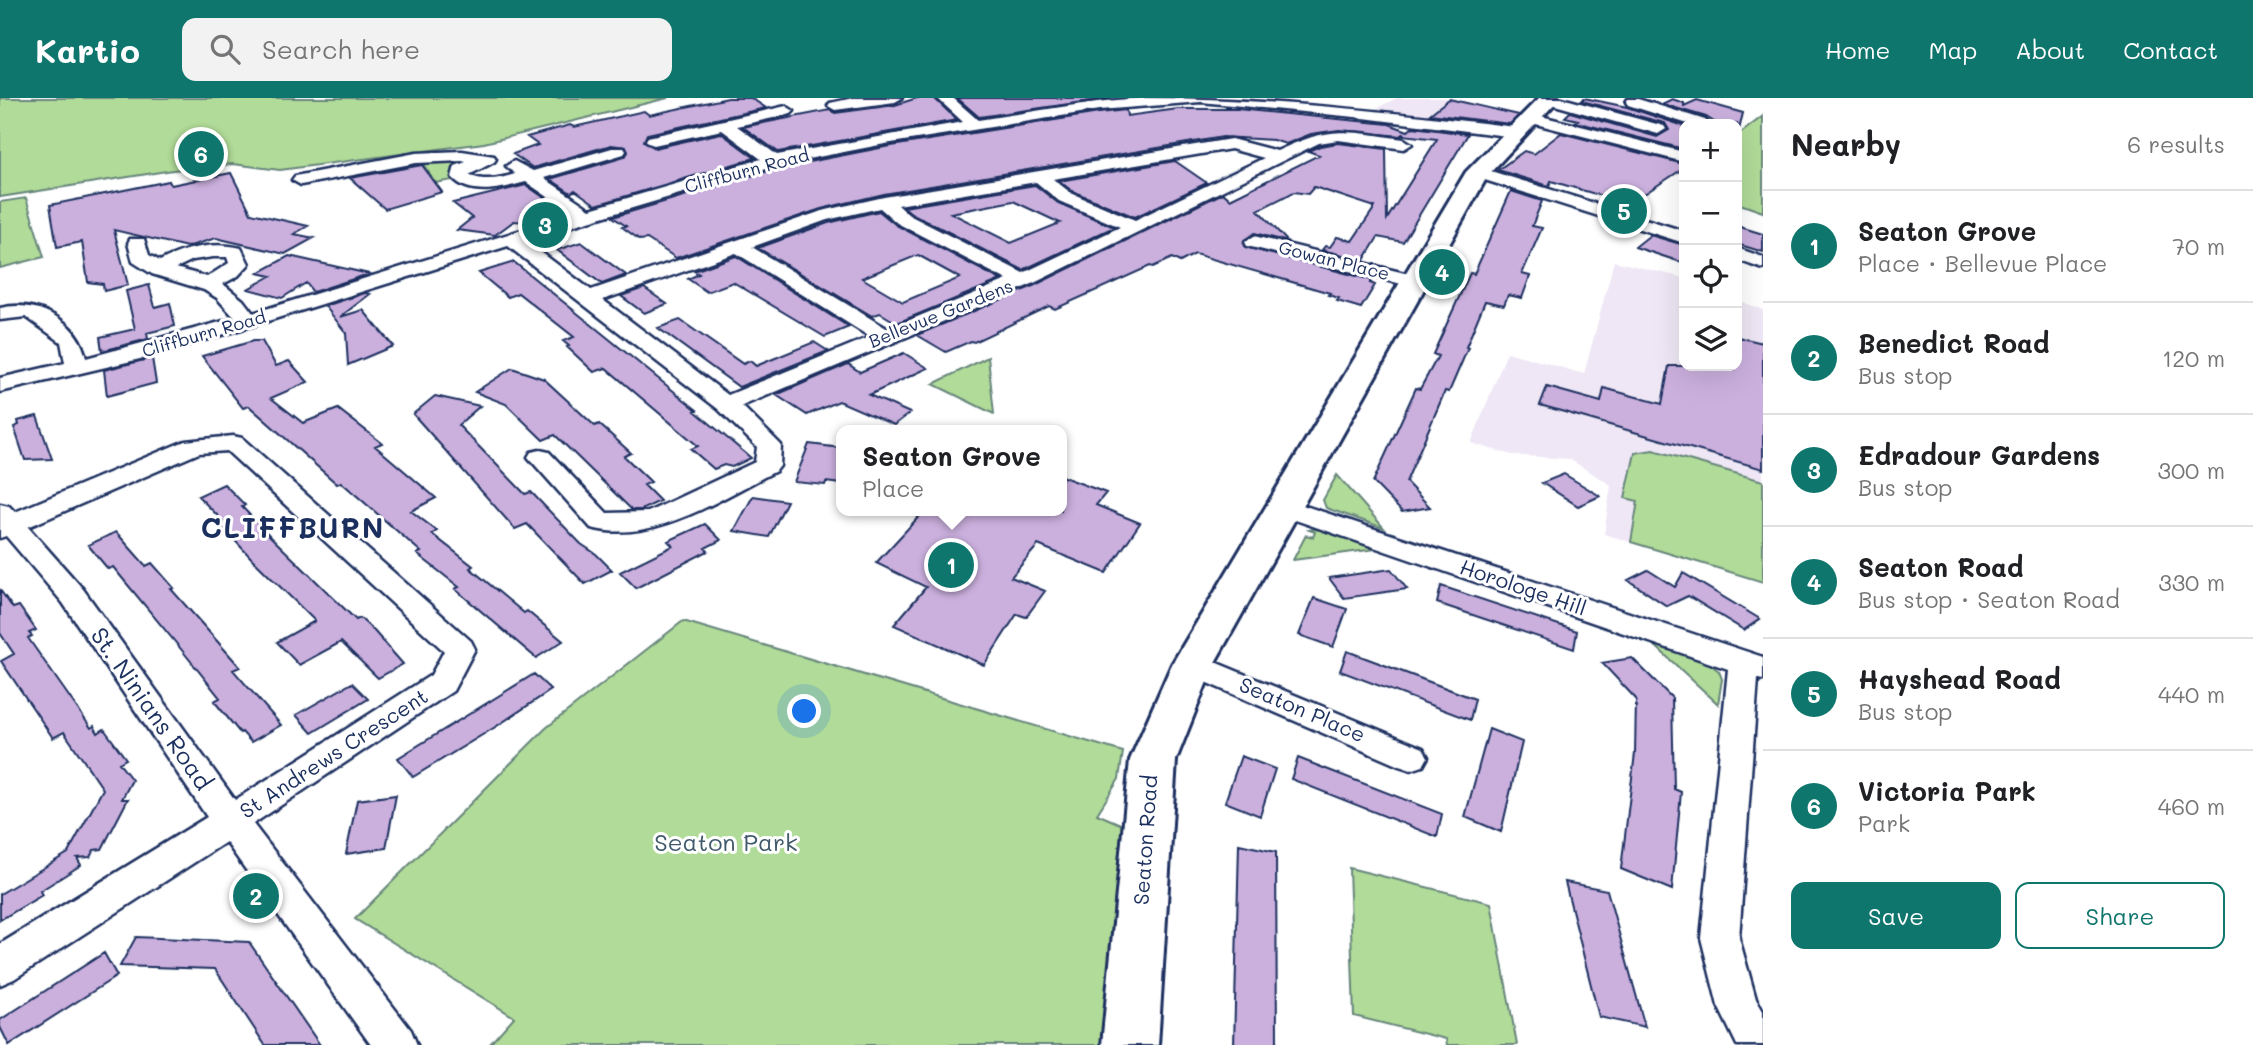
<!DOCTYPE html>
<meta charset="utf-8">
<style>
body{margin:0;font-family:Mali,sans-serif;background:#f2f2f2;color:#202124}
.controls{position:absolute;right:21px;top:21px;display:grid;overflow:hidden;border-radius:14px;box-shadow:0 7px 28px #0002}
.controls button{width:63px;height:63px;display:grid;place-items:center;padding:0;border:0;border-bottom:2px solid #e0e0e0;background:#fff;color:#202124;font:35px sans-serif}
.you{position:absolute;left:805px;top:614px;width:24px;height:24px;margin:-18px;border:5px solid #fff;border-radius:50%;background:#1a73e8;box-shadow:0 0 0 10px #1a73e833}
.badge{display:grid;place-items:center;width:46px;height:46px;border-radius:50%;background:#0f766e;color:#fff;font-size:23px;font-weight:700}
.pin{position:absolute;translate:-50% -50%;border:4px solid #fff;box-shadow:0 2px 7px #0006}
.popup{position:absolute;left:836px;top:327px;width:231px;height:91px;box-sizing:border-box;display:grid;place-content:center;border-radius:14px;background:#fff;filter:drop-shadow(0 2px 5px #0005);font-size:23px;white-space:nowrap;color:#757577}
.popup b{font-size:26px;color:#202124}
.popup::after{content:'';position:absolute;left:50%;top:100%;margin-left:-14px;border:14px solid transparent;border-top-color:#fff}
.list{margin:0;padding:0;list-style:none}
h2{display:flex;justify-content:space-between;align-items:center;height:91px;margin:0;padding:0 28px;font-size:30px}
h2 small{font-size:23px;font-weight:400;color:#757577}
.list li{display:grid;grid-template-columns:46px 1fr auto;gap:21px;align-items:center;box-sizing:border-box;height:112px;padding:0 28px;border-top:2px solid #e0e0e0}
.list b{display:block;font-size:26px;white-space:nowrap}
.list p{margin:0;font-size:23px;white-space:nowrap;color:#757577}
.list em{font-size:23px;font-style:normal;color:#757577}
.actions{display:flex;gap:14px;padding:21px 28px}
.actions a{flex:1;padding:16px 0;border:2px solid #0f766e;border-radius:14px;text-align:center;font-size:24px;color:#0f766e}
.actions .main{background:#0f766e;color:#fff}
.icon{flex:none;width:38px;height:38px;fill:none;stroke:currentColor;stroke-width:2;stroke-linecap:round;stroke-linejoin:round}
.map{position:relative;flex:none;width:1763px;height:947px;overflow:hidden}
header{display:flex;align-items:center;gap:42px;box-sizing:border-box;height:98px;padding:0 35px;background:#0f766e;color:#fff}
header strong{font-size:33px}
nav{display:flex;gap:38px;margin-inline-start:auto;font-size:24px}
.search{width:490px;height:63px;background:#f2f2f2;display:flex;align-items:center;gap:18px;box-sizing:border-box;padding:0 24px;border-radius:14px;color:#757577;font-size:26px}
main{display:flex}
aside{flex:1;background:#fff}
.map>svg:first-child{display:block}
.built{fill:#efe7f5}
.green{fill:#b1db98;stroke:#66857b;stroke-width:2}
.building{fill:#cbb0de;stroke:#1b2f5e;stroke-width:2;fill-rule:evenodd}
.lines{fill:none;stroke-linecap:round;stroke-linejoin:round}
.street-casing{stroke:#1b2f5e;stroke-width:5}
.secondary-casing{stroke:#1b2f5e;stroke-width:6}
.street{fill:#fff;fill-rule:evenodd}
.secondary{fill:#fff;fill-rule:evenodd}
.labels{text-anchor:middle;stroke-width:6;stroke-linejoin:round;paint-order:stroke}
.far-street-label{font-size:18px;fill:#1b2f5e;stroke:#fff}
.street-label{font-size:21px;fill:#1b2f5e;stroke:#fff}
.near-street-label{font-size:24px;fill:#1b2f5e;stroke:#fff}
.near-park-label{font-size:24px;fill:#405a6c;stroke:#fff}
.district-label{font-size:28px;font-weight:bold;letter-spacing:2px;fill:#1b2f5e;stroke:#fff}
</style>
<header>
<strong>Kartio</strong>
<div class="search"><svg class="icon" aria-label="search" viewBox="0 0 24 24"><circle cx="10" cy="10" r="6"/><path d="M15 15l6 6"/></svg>Search here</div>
<nav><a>Home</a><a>Map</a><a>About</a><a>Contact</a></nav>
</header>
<main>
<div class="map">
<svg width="1763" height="947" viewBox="0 0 1763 947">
<rect width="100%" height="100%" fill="#fff"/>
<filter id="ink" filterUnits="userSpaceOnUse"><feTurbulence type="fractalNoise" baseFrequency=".0143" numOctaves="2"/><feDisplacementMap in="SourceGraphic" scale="14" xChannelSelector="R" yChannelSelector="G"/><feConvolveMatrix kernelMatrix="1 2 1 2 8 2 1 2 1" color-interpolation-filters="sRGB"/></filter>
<g filter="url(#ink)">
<!-- built -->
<path class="built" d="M1397 0H1449L1521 16 1509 29 1371 13Z
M1614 163 1684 180V268H1737V202L1763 212V484L1604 436 1611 387 1569 361 1512 357 1471 345 1507 254 1584 276Z"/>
<!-- green -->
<path class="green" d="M0 0H668L484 45 280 72 233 66 173 72 0 99Z
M1763 18V114L1737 105V38Z
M421 63H464V65L452 74 453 82 405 90 391 83 429 75Z
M26 100 44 159 0 170V104Z
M988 259 994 316 933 286Z
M1653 352 1763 383V484L1631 444 1638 403 1625 400 1635 355Z
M1337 377 1384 430 1326 410 1323 402Z
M1313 431 1320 432 1376 451 1293 462 1306 437 1313 439 1315 434 1309 432Z
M683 523 1123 654 1119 681 1097 716 1125 728 1105 947H489L514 919 355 821 546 630Z
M1651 544 1702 560 1719 573 1722 581 1718 606Z
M1349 770 1491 805 1517 947H1447L1446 941 1354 918Z"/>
<!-- building -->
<path class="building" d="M728 0H751L766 10 647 36 644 43 655 50 721 35 755 60 596 107 575 92 571 95 550 81 625 59 628 54 626 49 611 47 533 70 513 56 538 47 527 39 570 27 574 29 644 13 649 17Z
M917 0H934L957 22 778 54 743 29 830 12 835 15 895 7Z
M957 0H1111L979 19Z
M1584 0 1627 9 1684 28V51L1575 24 1578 22 1565 19 1570 14 1657 39 1669 32 1665 25 1582 3Z
M1449 1 1519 17 1510 26 1430 16Z
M1672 1 1684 5V8L1697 2 1743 15 1739 32 1737 26H1717L1706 19 1662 6Z
M1178 11H1237L1389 26 1408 33 1413 29 1468 36 1403 144 1378 139 1364 162 1322 152 1325 148 1330 149 1337 139 1352 143 1375 109 1314 89 1308 96 1294 94 1258 112 1288 144 1255 135 1244 142 1245 149 1372 182 1370 185 1375 187 1361 210 1337 203 1339 200 1328 197 1330 195 1195 156 1180 164 1172 160 1153 169 1150 168 1055 211 1049 208 974 244 971 243 946 254 917 237 1031 189 1223 95 1230 101 1319 57 1308 53 1320 48 1338 45 1386 51 1387 121 1437 41 1403 37 1405 35 1400 38 1339 32 1311 36 1286 46 1273 42 1223 39 884 96 821 111 676 160 647 141 640 142 622 129 626 128 613 119 778 70 885 49 1099 15 1126 12 1127 18Z
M1561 35 1684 66V70L1629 106 1551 83 1549 88 1498 72 1524 53 1534 56Z
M1175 63 1207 85 1135 119 1072 93 1059 83Z
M422 67 442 94 385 111 350 80Z
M231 75 251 115 308 128 294 136 314 140 285 156 216 140 187 149 114 132 128 187 104 193 103 186 88 184 82 144 57 149 50 107 169 83 171 87Z
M526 87 556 108 536 125 514 123 495 137 457 132 472 120 453 105Z
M1035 87 1058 105 1114 129 1023 172 911 115 904 109ZM1013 103 1060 125 1011 145 951 115Z
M1511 93 1542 103 1532 128 1542 130 1522 176 1530 178 1522 200 1508 197 1504 207 1485 203 1466 249 1468 250 1449 294 1445 293 1406 384 1430 409 1402 414 1373 384 1416 290 1420 291 1438 258 1433 256 1470 175 1474 176Z
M879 113 896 127 1001 182 897 225 880 215 872 218 758 150 828 125ZM918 157 960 180 903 204 862 180Z
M1737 128 1763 136V154L1737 146Z
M1650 137 1684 147V165L1635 149Z
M581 144 626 177 602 186 557 152Z
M289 158 369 176 313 194 306 185 282 200 248 191 271 178 258 175Z
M736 158 849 229 825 239 733 184 707 194 688 181 699 176 694 173Z
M514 164 697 312 695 313 751 360 732 369 724 367 714 371 691 351 698 348 606 270 594 274 567 249 569 248 563 243 574 239 518 195 508 199 479 175Z
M149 187 155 209 170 205 175 228 147 235 148 241 102 253 100 239 135 231 126 193Z
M644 190 667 206 644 215 621 198Z
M365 195 370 196 340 219 363 212 393 248 348 267 346 235 325 208Z
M680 222 743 266 750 263 756 268 814 244 828 253 739 289 658 230Z
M1738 239 1763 245V371L1540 307 1547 289 1601 304 1604 290 1662 306 1669 268H1717L1735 272Z
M253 243H262L276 268 289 263 308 284 271 300 303 325 338 311 382 345 375 348 436 400 411 413 437 433 432 436 473 468 470 470 524 515 527 513 563 543 536 560 455 491 459 489 417 456 421 454 341 384 337 386 249 308 243 310 202 258Z
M904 255 928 270 869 297 910 315 894 327 839 303 807 317 776 297 848 266 860 274Z
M152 260 156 285 107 298 104 272Z
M512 270 544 281 595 328 599 326 631 355 624 358 651 384 644 387 660 403 641 412H632L555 337 543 342 506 306 475 294Z
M435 298 480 308 458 327 525 396 531 394 581 446 596 456 612 472 585 486 527 426 515 431 413 316Z
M37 318 52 361 25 362 14 329 19 327 18 323Z
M809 346 841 350V386L826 384 825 387 794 384Z
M1564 376 1600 398 1578 408 1542 385Z
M1061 378 1106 395 1096 407 1140 425 1106 475 1038 447 1011 479 1045 493 1026 519 1017 516 984 567 894 527 926 489 876 465 924 413H1061Z
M224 386 245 407 242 409 272 440 356 522 360 520 374 533 403 566 378 580 341 544 299 567 277 544 315 523 255 464 224 431 229 429 198 398Z
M753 398 787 403 769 439 734 433Z
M705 426 721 442 705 450 708 453 636 490 620 474 673 448 668 443Z
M116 434 146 468 152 465 174 490 171 491 240 569 233 572 281 627 251 644 242 634 240 635 214 603 220 600 185 556 113 469 108 471 88 447Z
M1391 471 1407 491 1344 500 1329 480Z
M1648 472 1675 489 1683 475 1760 521 1744 532 1688 498 1667 508 1628 482Z
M1441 488 1577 533 1574 551 1437 505Z
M0 492 13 510 19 508 36 532 29 535 32 538 28 540 91 630 94 628 98 635 104 631 126 661 119 665 132 682 122 701H128L102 751 94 752 90 759 77 760 81 767 40 793 42 797 0 822V796L68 755 103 691 64 634 53 640 1 563 14 556 0 535Z
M1314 500 1347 511 1333 549 1299 537Z
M1347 553 1475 601 1470 622 1340 573Z
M1632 560 1672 600 1674 691 1681 694 1672 792 1621 771 1635 655 1636 601 1602 565Z
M534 576 551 592 497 628 413 679 398 660Z
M352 585 368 601 312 635 296 617Z
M1489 631 1522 644 1501 734 1465 719Z
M1241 658 1275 671 1260 718 1225 704Z
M1298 660 1442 716 1437 739 1291 681Z
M396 697 386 750 346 756 357 702Z
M1239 746 1276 754 1277 947H1234Z
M1565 784 1607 792 1645 929 1599 919Z
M136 839 249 844 320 947H265L215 871 120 868Z
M104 855 117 878 9 947 0 929V922Z"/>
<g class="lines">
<defs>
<path id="street" d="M853 0H902L895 4 835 12 828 8 830 5Z
M937 0H953L978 22C1033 14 1087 3 1143 0 1267 0 1392 14 1515 29L1523 34 1515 39 1355 19 1201 4 1099 12 885 46 777 67 525 142 591 192 822 113 884 99 1231 41 1277 53C1332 27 1346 33 1404 41L1412 46 1404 51 1338 42 1319 45 1030 187 742 308 781 347 780 368 776 373C721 400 654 447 591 430L528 359 531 354 540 352 549 354 607 415 648 414 755 364 757 349 718 311 508 148 255 227 140 261 0 294V280L65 265 61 244 26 219 0 222V210C37 201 78 222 86 260L235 220 217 200 204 192 152 176 133 164 128 145 130 141H144L149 157 160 163C185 150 213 143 241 150L249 166 238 178 223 186 243 202 253 215 573 116 526 84C504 90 470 100 452 79L455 68 466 64 462 63 416 65 301 87 292 82 295 78 416 55 462 53 494 58 496 61 494 64 469 77C484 84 499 81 515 76L506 68 514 63 533 73 612 50H624L626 53 624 56 544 80 590 111 761 61 722 32 654 47 648 45 646 42 648 39 786 8 794 13 791 16 737 28 777 57 963 24ZM1231 51 1264 60 1135 122 1071 95 1053 81ZM1036 84 1059 103 1120 129 1023 175 909 117 898 107ZM880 110 897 125 1007 182 888 231 752 149 827 122ZM736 155 870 239 728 297 603 202ZM213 159H227L229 165 207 179 176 170 193 162Z
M1562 0 1664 28 1666 31 1658 36 1544 4 1542 1Z
M1628 1H1638L1705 22 1708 25 1688 26 1628 7 1626 4Z
M1529 15 1684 54V64L1524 23 1521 20 1524 17Z
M1478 69 1684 133V145L1472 78 1470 74Z
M1254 138 1421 179 1424 183 1421 187 1414 189 1247 148 1245 144Z
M1737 150 1763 159V171L1737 162Z
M233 338 242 340 471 543 475 551 453 593 253 726 411 932 417 947H371L226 744 14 881 0 887V846L207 719 63 505 6 438 0 440V406L9 408 15 414 185 343ZM227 353 444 553 431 577 235 702 83 491 28 429 199 355Z
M1284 401 1763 559V582L1758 581 1739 840 1756 901 1763 913V947H1737L1718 908 1701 840 1728 571 1275 415 1271 409 1275 403Z
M1193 555 1423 650 1428 659 1423 668 1411 672 1399 668 1182 574 1178 566 1182 558Z"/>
<path id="secondary" d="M1539 0H1560L1488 77 1214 566 1176 662 1158 947H1102L1130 662 1172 566 1466 74Z"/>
</defs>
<!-- street casing -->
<use href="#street" class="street-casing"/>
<!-- secondary casing -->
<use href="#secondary" class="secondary-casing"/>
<!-- street -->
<use href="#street" class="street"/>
<!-- secondary -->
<use href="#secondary" class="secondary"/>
</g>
</g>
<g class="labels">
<!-- far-street labels -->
<g class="far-street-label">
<text transform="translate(747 73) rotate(-15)" y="6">Cliffburn Road</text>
<text transform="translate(1334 163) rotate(14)" y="6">Gowan Place</text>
<text transform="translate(941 216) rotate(-22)" y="6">Bellevue Gardens</text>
<text transform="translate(204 236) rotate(-16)" y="6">Cliffburn Road</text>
</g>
<!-- street labels -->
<g class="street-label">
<text transform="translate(1523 490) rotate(19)" y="7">Horologe Hill</text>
<text transform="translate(1302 612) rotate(23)" y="7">Seaton Place</text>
<text transform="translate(334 656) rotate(-33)" y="7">St Andrews Crescent</text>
<text transform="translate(1146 742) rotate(-86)" y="7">Seaton Road</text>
</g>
<!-- near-street labels -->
<g class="near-street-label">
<text transform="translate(151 611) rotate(55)" y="8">St. Ninians Road</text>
</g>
<!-- near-park labels -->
<g class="near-park-label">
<text x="726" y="753">Seaton Park</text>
</g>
<!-- district labels -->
<g class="district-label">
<text x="293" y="440">CLIFFBURN</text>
</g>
</g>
</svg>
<div class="controls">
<button>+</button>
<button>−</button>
<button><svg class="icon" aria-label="locate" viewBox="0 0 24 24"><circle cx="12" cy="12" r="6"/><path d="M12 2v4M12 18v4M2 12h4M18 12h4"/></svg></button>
<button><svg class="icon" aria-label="layers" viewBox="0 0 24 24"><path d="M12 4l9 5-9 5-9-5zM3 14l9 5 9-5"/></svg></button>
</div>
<div class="you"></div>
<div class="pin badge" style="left:951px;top:467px">1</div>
<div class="popup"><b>Seaton Grove</b>Place</div>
<div class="pin badge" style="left:256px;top:798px">2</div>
<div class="pin badge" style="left:545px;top:127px">3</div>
<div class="pin badge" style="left:1442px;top:174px">4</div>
<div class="pin badge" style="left:1624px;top:113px">5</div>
<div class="pin badge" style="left:201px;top:56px">6</div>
</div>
<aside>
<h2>Nearby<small>6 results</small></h2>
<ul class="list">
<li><span class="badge">1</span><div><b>Seaton Grove</b><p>Place · Bellevue Place</p></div><em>70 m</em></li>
<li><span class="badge">2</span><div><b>Benedict Road</b><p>Bus stop</p></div><em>120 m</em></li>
<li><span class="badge">3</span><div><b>Edradour Gardens</b><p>Bus stop</p></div><em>300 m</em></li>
<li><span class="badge">4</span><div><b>Seaton Road</b><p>Bus stop · Seaton Road</p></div><em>330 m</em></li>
<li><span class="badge">5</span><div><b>Hayshead Road</b><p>Bus stop</p></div><em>440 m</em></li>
<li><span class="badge">6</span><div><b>Victoria Park</b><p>Park</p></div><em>460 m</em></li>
</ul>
<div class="actions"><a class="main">Save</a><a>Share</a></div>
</aside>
</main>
